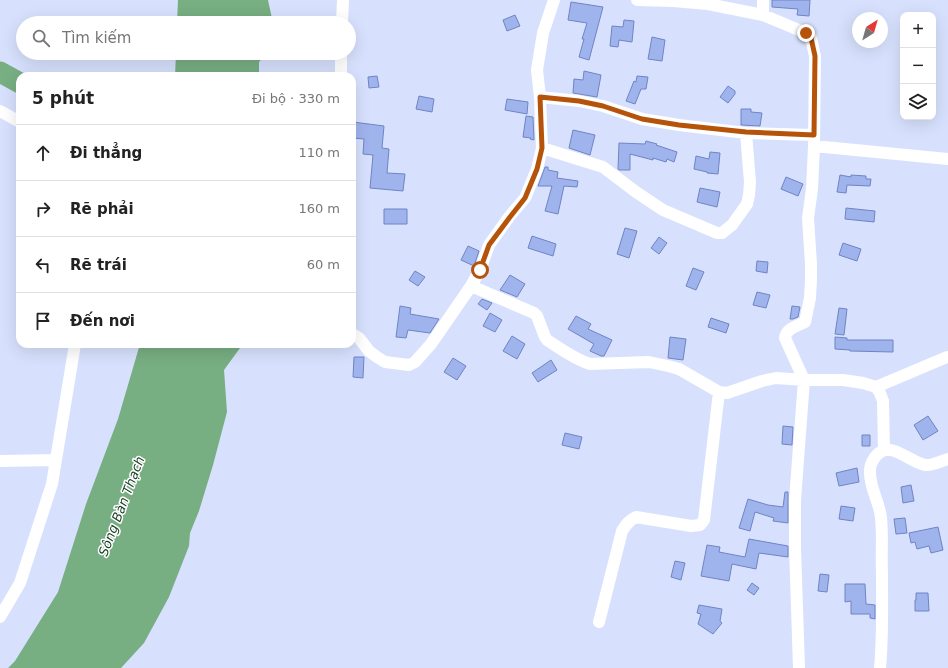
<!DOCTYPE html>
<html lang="vi">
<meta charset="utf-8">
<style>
body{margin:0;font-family:"DejaVu Sans",sans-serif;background:#f6f6f6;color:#222}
.controls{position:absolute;right:12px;top:12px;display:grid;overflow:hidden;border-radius:8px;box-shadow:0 4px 16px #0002}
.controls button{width:36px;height:36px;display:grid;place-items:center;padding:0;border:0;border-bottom:1px solid #e0e0e0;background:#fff;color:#222;font:20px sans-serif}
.compass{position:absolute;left:852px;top:12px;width:36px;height:36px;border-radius:50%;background:#fff;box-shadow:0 4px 16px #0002;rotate:37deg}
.stop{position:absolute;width:12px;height:12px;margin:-9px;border:3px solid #b45309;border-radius:50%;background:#fff}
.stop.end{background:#b45309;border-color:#fff;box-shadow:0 1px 4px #0008}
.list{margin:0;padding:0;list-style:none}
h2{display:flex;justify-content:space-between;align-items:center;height:52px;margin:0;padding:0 16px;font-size:17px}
h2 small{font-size:13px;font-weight:400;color:#767676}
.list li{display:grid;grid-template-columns:26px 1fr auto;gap:12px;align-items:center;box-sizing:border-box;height:56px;padding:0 16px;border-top:1px solid #e0e0e0}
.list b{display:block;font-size:15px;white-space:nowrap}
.list em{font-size:13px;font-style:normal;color:#767676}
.icon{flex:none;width:22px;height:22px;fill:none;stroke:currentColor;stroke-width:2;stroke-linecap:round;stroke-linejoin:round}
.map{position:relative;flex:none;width:948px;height:668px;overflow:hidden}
.search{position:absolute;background:#fff;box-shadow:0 4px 16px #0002;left:16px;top:16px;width:340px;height:44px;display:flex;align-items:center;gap:10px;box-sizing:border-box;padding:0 14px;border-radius:22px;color:#767676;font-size:15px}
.panel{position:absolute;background:#fff;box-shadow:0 4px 16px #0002;left:16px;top:72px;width:340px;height:276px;border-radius:12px}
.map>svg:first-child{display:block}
.water{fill:#77ae82}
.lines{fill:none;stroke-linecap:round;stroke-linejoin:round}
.river{stroke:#77ae82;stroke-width:21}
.building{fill:#9fb3ed;stroke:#6f84c4}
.street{stroke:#fff;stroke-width:12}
.route{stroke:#b45309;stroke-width:5}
.labels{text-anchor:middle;stroke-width:3;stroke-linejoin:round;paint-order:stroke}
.water-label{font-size:13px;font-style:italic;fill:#143d20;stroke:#fff}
</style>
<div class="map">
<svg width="948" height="668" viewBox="0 0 948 668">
<rect width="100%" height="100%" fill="#d7e1fd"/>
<!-- water -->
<path class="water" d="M178 0H268L273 23H177Z
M176 53H267L259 62V76H175Z
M140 344H240V348L224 370 227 412 213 465 199 511 190 533 189 546 169 597 144 643 121 668H8L15 661 58 592 86 504 118 419Z"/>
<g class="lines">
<!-- river -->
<path class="river" d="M0 72 20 83"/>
</g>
<!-- building -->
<path class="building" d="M772 0H810L809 16 797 15 798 9 772 7Z
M571 2 603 7 589 60 579 57 584 39H582L587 23 568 20Z
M515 15 520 26 507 31 503 20Z
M624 20 634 21 632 42 619 40 618 47 610 46 612 26 623 27Z
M652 37 665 40 662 61 648 59Z
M584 71 601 75 597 97 573 93 574 79 583 80Z
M377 76 379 87 369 88 368 77Z
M637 76 648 77 646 89H641L635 104 626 101 634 81 636 82Z
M728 86 735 91V94L728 103 720 97Z
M419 96 434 99 432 112 416 109Z
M507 99 528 102 527 114 505 110Z
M741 109H751V112L762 113 760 126 741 125Z
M526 116 533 117 534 140 530 139 531 138 523 137Z
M353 122 384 126 382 148 389 149 387 173 405 174 403 191 370 188 373 155 363 154 364 139 352 138Z
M573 130 595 135 590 155 569 148Z
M646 141 657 144 656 145 677 152 674 162 667 159 666 162 653 158V160L630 154V170H619L618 169 619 143 645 144Z
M710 152 720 153 718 174 707 173V172L694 169 696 156 709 159Z
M545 167H548V170L558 172 557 178 578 181 577 187 564 186 558 214 545 211 552 186H538Z
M840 175 851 177V175L866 176V179H871L870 186 847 185 846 193 837 192Z
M786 177 803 184 798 196 781 189Z
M700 188 720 192 717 207 697 202Z
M846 208 875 211 874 222 845 219Z
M384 209H407V224H384Z
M625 228 637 231 629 258 617 254Z
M532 236 556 244 553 256 528 248Z
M659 237 667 243 659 254 651 248Z
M843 243 861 249 857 261 839 255Z
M468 246 479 251 474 266 461 260Z
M757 261 768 262 767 273 756 271Z
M693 268 704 272 696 290 686 286Z
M415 271 425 277 418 286 409 280Z
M510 275 525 284 517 297 500 290Z
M757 292 770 295 766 308 753 305Z
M482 299 492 303 487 310 478 304Z
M400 306 411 308 410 314 439 319 430 333 408 330 406 338 396 337Z
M792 306 800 307 798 317 793 319H790Z
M839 308 847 309 844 335 835 334Z
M490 313 502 320 495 332 483 326Z
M576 316 591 324 588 329 612 340 604 356H601L590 351 594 344 568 329Z
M711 318 729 324 726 333 708 327Z
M512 336 525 344 517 359 503 351Z
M670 337 686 339 683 360 668 358Z
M835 337 847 338V340H893V352L850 351V350L835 349Z
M354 357H364L363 378 353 377Z
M453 358 466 366 457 380 444 372Z
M551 360 557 370 538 382 532 373Z
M928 416 938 431 923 440 914 425Z
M783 426 793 427 792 445 782 444Z
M565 433 582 437 579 449 562 445Z
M862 435H870V446H862Z
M857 468 859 482 839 486 836 473Z
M911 485 914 501 903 503 901 487Z
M785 492H788V523L773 521 774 518 755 512 750 531 739 528 748 499 768 505 783 507Z
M841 506 855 508 853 521 839 519Z
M905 518 907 533 896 534 894 519Z
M938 527 943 550 931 553 929 546 917 549 915 542 911 543 909 533Z
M749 539 788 546V557L759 553 756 569 732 564 729 581 701 576 707 545 720 547 719 552 745 557Z
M675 561 685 563 681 580 671 577Z
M820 574 829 575 827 592 818 591Z
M752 583 759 588 754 595 747 590Z
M845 584H865L866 604 875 605V619L870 618V614H851V601L845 602Z
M916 593H928L929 611H915V600H916Z
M699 605 722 609 720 621 722 623 713 634 698 624 701 614 697 613Z"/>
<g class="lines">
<!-- street -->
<path class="street" d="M637 0 673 1 708 4 763 15 806 33 811 38 815 56 814 146 812 189 808 218 811 264V280L810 298 805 322C798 326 786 328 785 338L804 380 795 500V547L799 668
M763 15V0
M342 23 343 0
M341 76V53
M540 97 579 101 603 106 642 119 679 125 746 133 814 135
M0 111 20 122
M814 146 948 159
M542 148 603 167 636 192 663 210 717 233H722L732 225 747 204 749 195 750 182 746 133
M471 286 534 313 537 316 545 337 547 340C561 349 574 359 590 364L649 362 668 366 679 369 719 392 727 393 762 381 776 378 804 380H843L863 383 876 387 880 393 883 401 884 450
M352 334 359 338 369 351 377 357 385 362 409 365 415 362 431 344 471 286 480 270 489 245 509 217 525 198 537 169 542 148 540 97 537 70 543 33 554 0
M876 387 947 357
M0 461 56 460
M0 617 20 583 52 484 75 344
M599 622 622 531C626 525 629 520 636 517L691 526 700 525 704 520 719 392
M880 668C883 637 882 605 882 573 881 555 883 536 881 518 880 503 869 487 870 471 870 463 875 455 882 451 895 445 912 463 925 465 932 466 941 461 948 459"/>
</g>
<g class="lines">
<!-- route -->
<path class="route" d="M480 270 489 245 510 217 525 198 537 169 542 148 540 97 579 101 603 106 642 119 679 125 746 132 814 135 815 56 811 38 806 33"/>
</g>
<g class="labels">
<!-- water labels -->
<g class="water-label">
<text transform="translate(121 506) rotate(-69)" y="5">Sông Bàn Thạch</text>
</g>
</g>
</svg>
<div class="controls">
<button>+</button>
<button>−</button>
<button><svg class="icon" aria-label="layers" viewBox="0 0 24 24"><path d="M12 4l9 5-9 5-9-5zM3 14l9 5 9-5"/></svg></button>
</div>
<svg class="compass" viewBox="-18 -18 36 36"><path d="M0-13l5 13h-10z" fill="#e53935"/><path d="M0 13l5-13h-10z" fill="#767676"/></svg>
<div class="stop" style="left:480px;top:270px"></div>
<div class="stop end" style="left:806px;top:33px"></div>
<div class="search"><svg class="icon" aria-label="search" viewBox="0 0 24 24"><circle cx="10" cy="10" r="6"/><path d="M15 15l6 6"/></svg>Tìm kiếm</div>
<section class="panel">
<h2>5 phút<small>Đi bộ · 330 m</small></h2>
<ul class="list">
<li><svg class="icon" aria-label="ahead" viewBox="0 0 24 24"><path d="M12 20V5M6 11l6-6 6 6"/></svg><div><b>Đi thẳng</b></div><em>110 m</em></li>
<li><svg class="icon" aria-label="right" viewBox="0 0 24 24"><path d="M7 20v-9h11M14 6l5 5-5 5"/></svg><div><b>Rẽ phải</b></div><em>160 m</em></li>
<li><svg class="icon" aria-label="left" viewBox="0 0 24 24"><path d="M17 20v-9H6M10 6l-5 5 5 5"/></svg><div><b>Rẽ trái</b></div><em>60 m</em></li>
<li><svg class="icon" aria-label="arrive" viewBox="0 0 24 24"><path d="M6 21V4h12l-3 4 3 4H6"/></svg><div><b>Đến nơi</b></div></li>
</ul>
</section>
</div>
